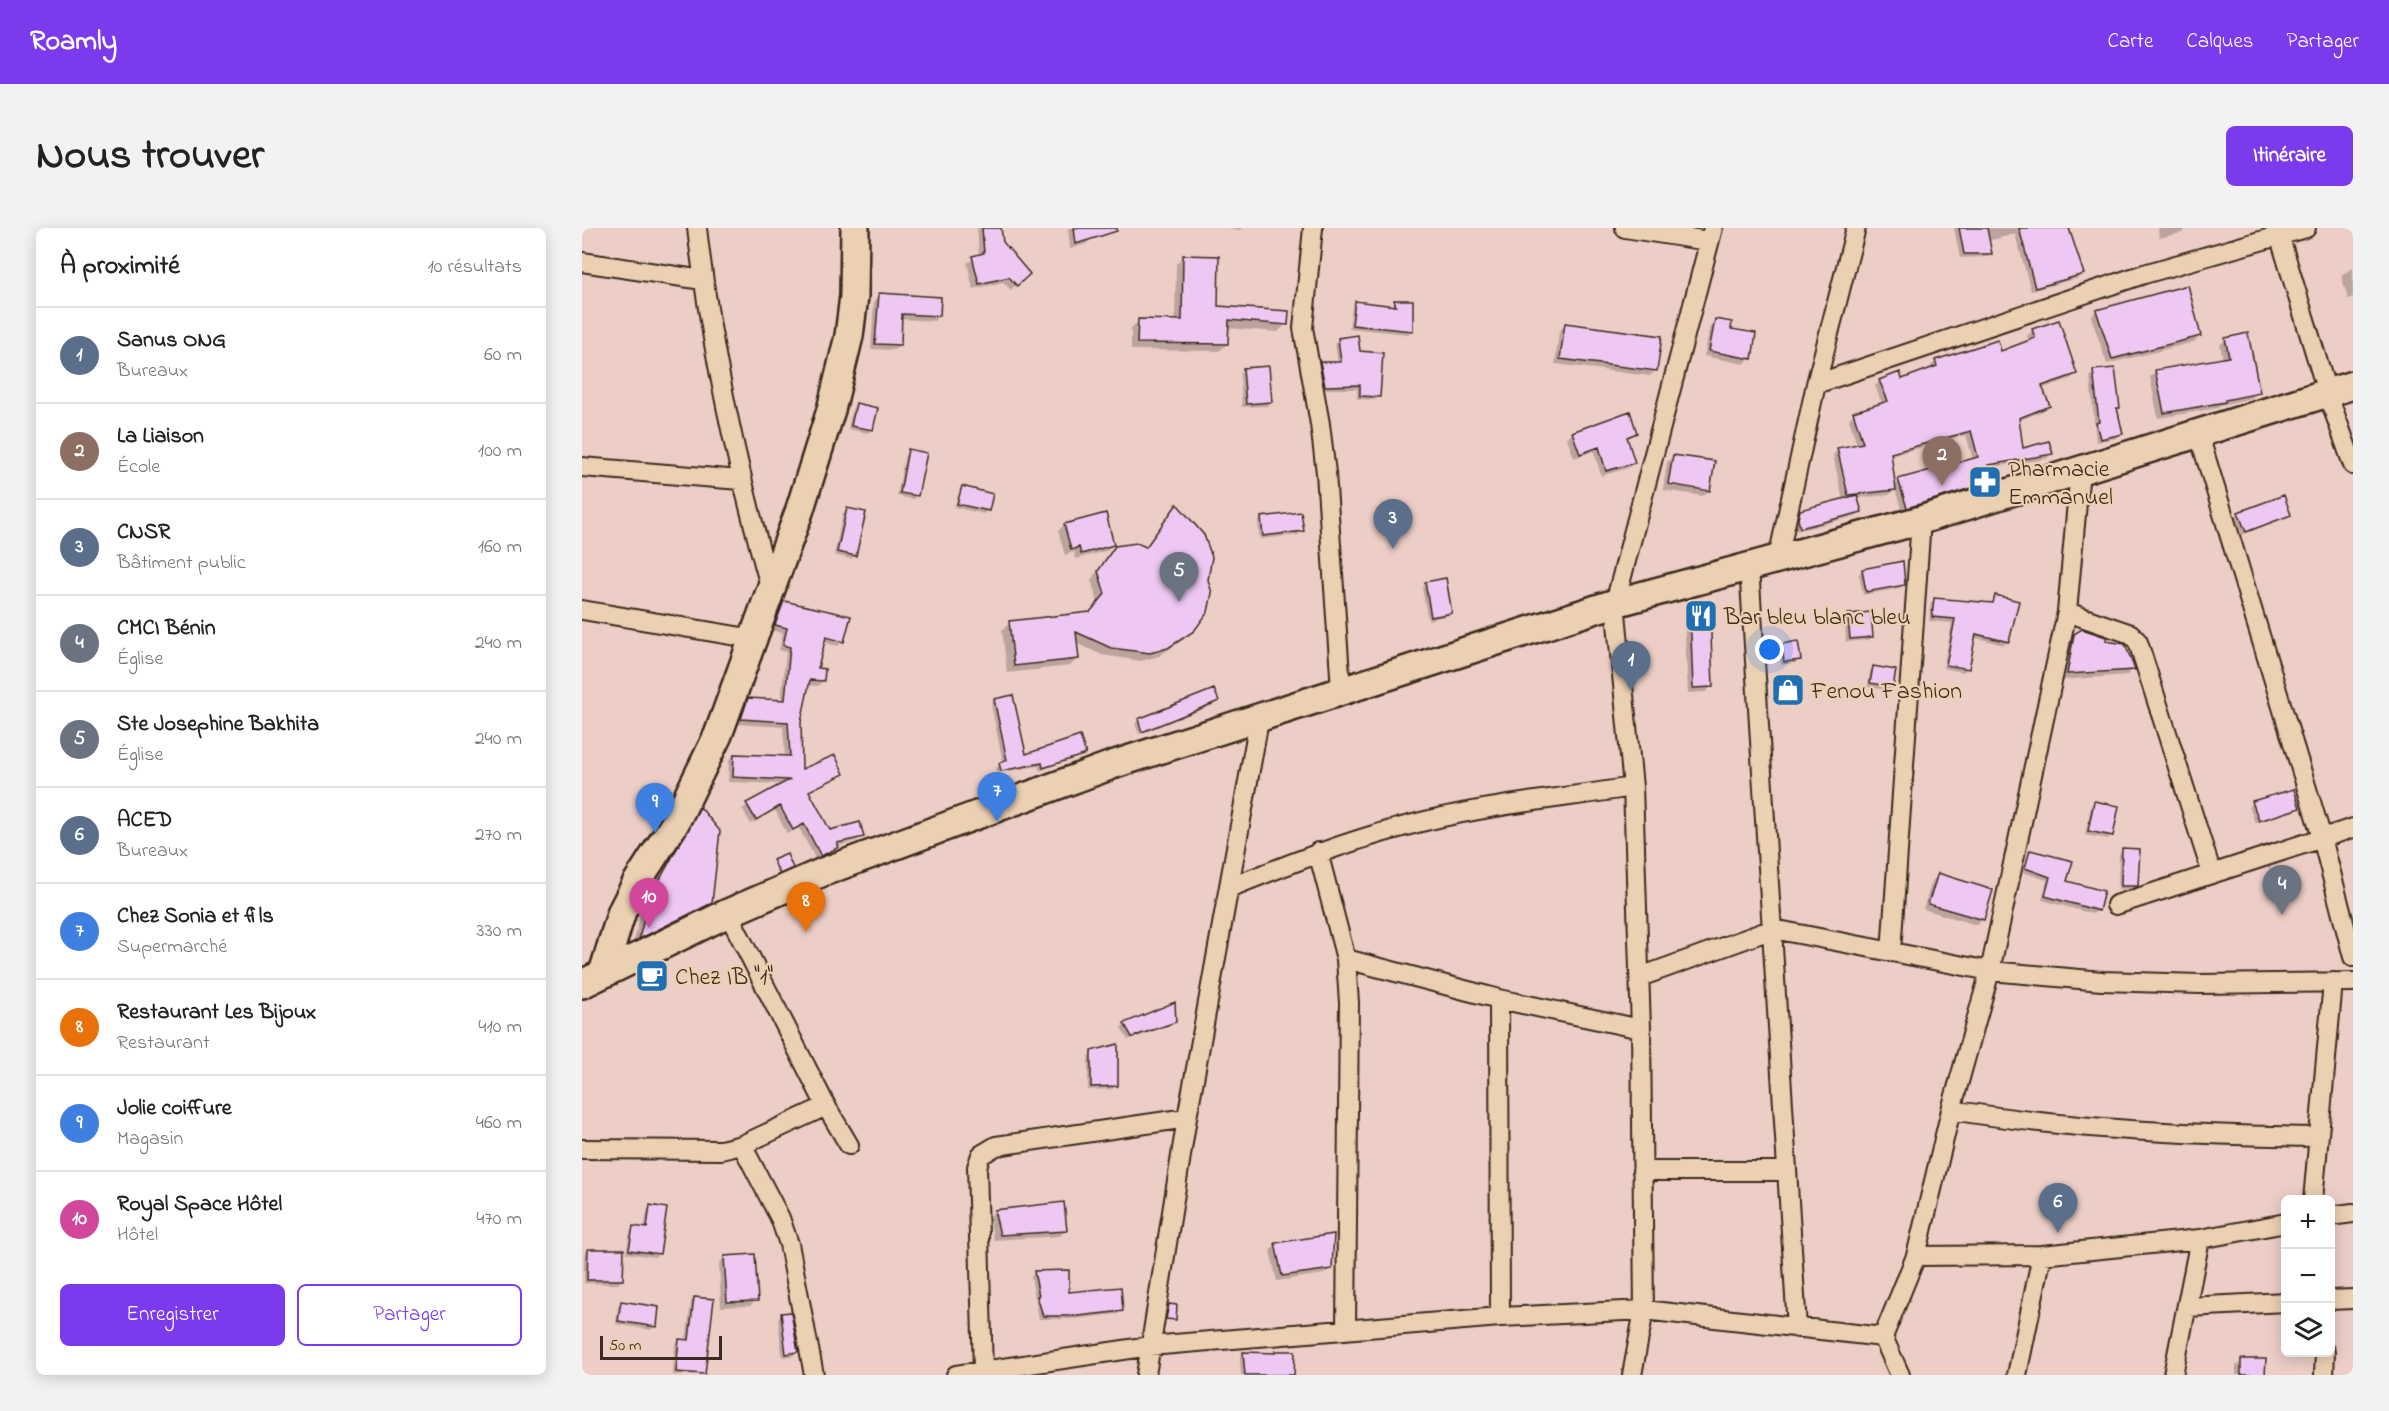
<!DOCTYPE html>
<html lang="fr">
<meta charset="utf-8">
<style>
body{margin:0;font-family:"Indie Flower",sans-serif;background:#f2f2f2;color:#222}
.controls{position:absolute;right:18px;bottom:18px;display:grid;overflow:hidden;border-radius:9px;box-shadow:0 3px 15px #0003}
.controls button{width:54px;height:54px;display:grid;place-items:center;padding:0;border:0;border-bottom:2px solid #e0e0e0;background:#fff;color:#222;font:30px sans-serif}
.scale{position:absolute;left:18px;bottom:15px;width:122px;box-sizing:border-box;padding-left:6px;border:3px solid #3b2a1e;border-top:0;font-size:16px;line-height:21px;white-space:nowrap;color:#3b2a1e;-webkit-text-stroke:4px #ebd0b2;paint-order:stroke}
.you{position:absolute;left:1188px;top:422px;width:21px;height:21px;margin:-15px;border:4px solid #fff;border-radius:50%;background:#1a73e8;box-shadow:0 0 0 9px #1a73e833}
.badge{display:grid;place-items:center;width:39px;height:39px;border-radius:50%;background:#7c3aed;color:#fff;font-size:20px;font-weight:700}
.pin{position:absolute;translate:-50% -50px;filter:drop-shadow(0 2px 3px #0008)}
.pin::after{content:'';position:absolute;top:32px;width:21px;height:18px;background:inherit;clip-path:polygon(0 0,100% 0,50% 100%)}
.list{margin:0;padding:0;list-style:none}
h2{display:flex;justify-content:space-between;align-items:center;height:78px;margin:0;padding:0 24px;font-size:26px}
h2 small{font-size:20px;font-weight:400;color:#767676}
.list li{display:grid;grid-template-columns:39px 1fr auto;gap:18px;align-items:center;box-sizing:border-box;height:96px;padding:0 24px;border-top:2px solid #e0e0e0}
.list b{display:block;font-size:22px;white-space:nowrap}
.list p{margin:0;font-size:20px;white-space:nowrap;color:#767676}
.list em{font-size:20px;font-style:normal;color:#767676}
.actions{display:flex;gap:12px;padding:18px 24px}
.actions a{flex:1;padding:14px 0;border:2px solid #7c3aed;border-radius:9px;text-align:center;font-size:21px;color:#7c3aed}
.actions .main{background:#7c3aed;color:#fff}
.icon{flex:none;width:33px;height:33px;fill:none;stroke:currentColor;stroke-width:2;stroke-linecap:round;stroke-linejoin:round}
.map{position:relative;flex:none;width:1771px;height:1147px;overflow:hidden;border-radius:9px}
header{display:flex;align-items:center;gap:36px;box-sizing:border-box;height:84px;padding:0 30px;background:#7c3aed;color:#fff}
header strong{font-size:28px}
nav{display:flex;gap:33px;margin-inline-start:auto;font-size:21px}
.intro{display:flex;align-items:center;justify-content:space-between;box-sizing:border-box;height:144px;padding:0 36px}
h1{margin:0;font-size:42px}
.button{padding:15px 27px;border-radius:9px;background:#7c3aed;color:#fff;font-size:21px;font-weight:700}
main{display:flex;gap:36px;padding:0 36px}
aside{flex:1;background:#fff;border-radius:9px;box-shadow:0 3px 15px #0003}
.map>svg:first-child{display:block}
.shadow{fill:#0003;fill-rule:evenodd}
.building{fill:#eec8f3;stroke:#3b2a1e;stroke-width:1.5}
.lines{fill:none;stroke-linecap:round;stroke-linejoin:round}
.minor-casing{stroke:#3b2a1e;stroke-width:22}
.secondary-casing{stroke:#3b2a1e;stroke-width:32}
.minor{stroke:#ebd0b2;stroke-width:18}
.secondary{stroke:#ebd0b2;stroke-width:27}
.labels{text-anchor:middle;stroke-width:4.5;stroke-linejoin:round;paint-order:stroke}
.poi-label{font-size:24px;fill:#3b2a1e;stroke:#ebd0b2;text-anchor:start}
</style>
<header>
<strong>Roamly</strong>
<nav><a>Carte</a><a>Calques</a><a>Partager</a></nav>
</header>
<div class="intro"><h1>Nous trouver</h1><a class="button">Itinéraire</a></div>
<main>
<aside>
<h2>À proximité<small>10 résultats</small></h2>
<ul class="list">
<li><span class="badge" style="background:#5c6f8a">1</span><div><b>Sanus ONG</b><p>Bureaux</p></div><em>60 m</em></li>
<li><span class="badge" style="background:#8d6e63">2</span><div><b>La Liaison</b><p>École</p></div><em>100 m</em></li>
<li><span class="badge" style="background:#5c6f8a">3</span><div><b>CNSR</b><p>Bâtiment public</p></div><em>160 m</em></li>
<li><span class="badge" style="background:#6b7280">4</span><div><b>CMCI Bénin</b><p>Église</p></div><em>240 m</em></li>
<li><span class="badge" style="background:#6b7280">5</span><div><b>Ste Josephine Bakhita</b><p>Église</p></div><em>240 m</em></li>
<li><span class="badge" style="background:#5c6f8a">6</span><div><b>ACED</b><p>Bureaux</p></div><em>270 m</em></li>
<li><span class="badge" style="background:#3f7fe0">7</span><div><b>Chez Sonia et fils</b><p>Supermarché</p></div><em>330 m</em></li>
<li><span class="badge" style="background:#e8710a">8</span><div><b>Restaurant Les Bijoux</b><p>Restaurant</p></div><em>410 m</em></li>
<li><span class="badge" style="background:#3f7fe0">9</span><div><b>Jolie coiffure</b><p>Magasin</p></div><em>460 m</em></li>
<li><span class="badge" style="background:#d1479c">10</span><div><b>Royal Space Hôtel</b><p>Hôtel</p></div><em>470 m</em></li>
</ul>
<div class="actions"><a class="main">Enregistrer</a><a>Partager</a></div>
</aside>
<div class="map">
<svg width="1771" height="1147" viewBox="0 0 1771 1147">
<rect width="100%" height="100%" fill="#eccec6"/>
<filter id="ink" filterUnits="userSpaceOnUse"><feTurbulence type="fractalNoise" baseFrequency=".0167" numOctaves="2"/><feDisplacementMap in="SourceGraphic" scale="12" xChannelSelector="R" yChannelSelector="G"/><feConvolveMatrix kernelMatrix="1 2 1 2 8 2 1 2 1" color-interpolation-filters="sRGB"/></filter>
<g filter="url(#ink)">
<!-- shadow -->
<path class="shadow" d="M395 0H418L419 15 445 45 429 62 421 54 391 61 385 35 397 28Z
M486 0H510V10L504 16 488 21Z
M644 0H660L658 2Z
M1372 0H1458L1500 46 1496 50 1449 63 1433 6 1406 13 1409 25 1404 29 1378 30Z
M1576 0H1605L1600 5 1577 10Z
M602 28 635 79 704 96 696 104 645 100V116L637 123 549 122V100L557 93H593L594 36Z
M1771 40V69L1766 71 1759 47Z
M297 67 357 88 352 93 319 91 318 117 312 122 289 121 292 72Z
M813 73 829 103 826 106 767 100 770 79 774 75 810 79Z
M1514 83 1618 108 1612 114 1525 136 1509 89Z
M1134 93 1148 102 1168 130 1162 136 1122 128 1128 99Z
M1476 94 1494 146 1488 151 1459 161 1466 178 1461 183 1436 193 1440 222 1469 226 1464 231 1405 240 1409 253 1404 258 1320 284 1313 261 1307 267 1274 270 1278 284 1274 288 1215 303 1213 296 1219 284 1261 273 1251 227 1256 221 1275 217 1267 191 1272 185 1300 176 1293 158 1298 153H1320L1350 141 1349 138 1354 133 1418 125 1447 114 1445 108 1450 103ZM1384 207 1391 232 1317 253 1312 258 1308 228Z
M983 97 1074 142 1068 148 973 136 977 103Z
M1644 111 1676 164 1670 170 1639 177 1636 180 1576 190 1568 149 1574 143 1641 131 1638 117Z
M757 112 777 124 797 169 793 172 775 171V161H739L735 139 739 136 756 135 753 115Z
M662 142 689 174 685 178 660 179 658 146Z
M1512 144 1537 179 1534 182 1539 206 1535 210 1514 214 1508 148Z
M274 177 290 201 286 205 266 201 270 181Z
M991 205H1054L1044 212 1051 235 1046 240 1019 248 1012 223 992 230 985 210Z
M327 223 335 267 331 271 315 268 323 227Z
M1091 228 1127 262 1121 268 1081 262 1085 234Z
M380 260 405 282 402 286 372 279Z
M595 279 611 402 602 411 577 428 559 433 520 427 494 415 496 430 488 438 425 445 420 402 428 395 507 386 516 375 509 352 526 327 534 319 563 320Z
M265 281 272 327 269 331 252 327 261 285Z
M1657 285 1708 287 1660 307 1653 289Z
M679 290 720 303 716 307 678 311 676 294Z
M482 297 530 317 524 323 493 331 492 324 483 327 476 303Z
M1280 342 1322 356 1318 360 1281 367 1277 346Z
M843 356 869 384 865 388 846 392 840 360Z
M1414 369 1426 413 1422 417 1391 409 1385 440 1381 444 1361 440 1370 395 1347 393 1349 375 1353 371 1409 376Z
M202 374 261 413 256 418 241 414 234 442 241 453 236 458 226 457 217 494 219 544 260 546 227 564 248 604 280 608 275 613 256 618 234 632 217 600 205 606 193 582 169 596 160 581 202 556 146 554 147 532 152 527 203 530 201 499 155 496 161 477 167 472 199 474 204 424 197 422 201 405 189 402 197 379Z
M1108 382 1130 458 1124 464 1106 465 1102 388Z
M1266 388 1290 408 1286 412 1264 414 1263 392Z
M1493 408 1522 414 1551 441 1546 447 1480 452 1486 414Z
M1200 417 1217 432 1213 435 1199 437 1197 421Z
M1292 440 1310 458 1306 462 1286 459 1288 443Z
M631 463 635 473 631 477 557 506 553 496 556 493Z
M412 472 443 528 502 525 458 543 456 538 415 545 414 540 421 535 409 476Z
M1513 575 1529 607 1526 611 1503 607 1509 578Z
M1671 575 1717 580 1713 583 1673 595 1667 578Z
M118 582 129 675 120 683 51 717 59 682 110 589Z
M1540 622 1555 657 1551 661H1536L1537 626Z
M1448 623 1483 654 1515 682 1511 686 1460 672 1465 652 1440 644Z
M192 634 208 641 196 646Z
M1356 647 1401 691 1395 697 1341 681 1350 653Z
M592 776V794L588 798 546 812 539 800 543 796Z
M510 824 534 857 531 861 506 862V828Z
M68 979 77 1025 73 1029 44 1025 48 1004 51 1000 62 1002 65 983Z
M413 983 484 1002 478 1008 412 1012 407 989Z
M694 1017 748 1040 742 1046 695 1053 688 1023Z
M6 1022 40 1052 36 1056 2 1055V1026Z
M143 1029 174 1072 168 1078 139 1079 137 1035Z
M486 1044V1065L539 1083 536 1086 492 1091H457L449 1049 452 1045Z
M112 1070 121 1146 91 1147 93 1116 97 1113H104L109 1074Z
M40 1075 73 1098 69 1102 34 1096 36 1078Z
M200 1086 214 1124 211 1128 200 1129 196 1090Z
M693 1124 711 1147H659L658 1129 661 1125 691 1127Z
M1660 1133 1682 1147H1654V1138Z"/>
<!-- building -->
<path class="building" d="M400 0H419L421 14 448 46 435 58 427 49 397 56 390 28 402 25Z
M492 0H535V3L494 16Z
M1377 0H1405L1410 26H1382Z
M1437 0H1487L1502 46 1453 60Z
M601 27 637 28 636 78 707 83 706 97 647 92 646 116 555 115 556 91 600 92Z
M1606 57 1619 108 1530 131 1514 82Z
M297 65 359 69 358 88 320 86 319 117 293 116Z
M812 72H831V103L770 97 773 73 814 78Z
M1133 91 1150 94 1149 101 1174 105 1170 131 1127 123Z
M1477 92 1495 146 1460 158 1468 178 1437 190 1441 220 1467 213 1471 226 1406 237 1411 253 1325 280 1316 251 1396 229 1389 203 1309 225 1314 262 1266 267 1255 220 1281 215 1271 184 1306 173 1297 152 1318 144 1320 151 1355 138 1353 132 1416 112 1419 123 1453 110 1450 101Z
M983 95 1080 108 1075 143 978 131Z
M1666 105 1678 165 1643 172V174L1582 185 1573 142 1647 129 1643 110Z
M776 107 778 123 801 125 798 169 778 168V157L743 158 738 134H759L756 110Z
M687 138 690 174 664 176 661 140Z
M1533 140 1538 180H1535L1541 206 1518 211 1514 195 1517 194 1511 142Z
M274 175 296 180 291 202 269 198Z
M1048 183 1055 205 1045 209 1053 235 1024 243 1017 219 998 226 990 204Z
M326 221 345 225 336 268 318 265Z
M1091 227 1133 233 1128 263 1086 256Z
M380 258 411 266 407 283 375 276Z
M1275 267 1280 284 1218 300 1216 291 1218 282Z
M1702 267 1709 287 1664 304 1656 284Z
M595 276 622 307 630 329 626 352 630 365 626 384 612 403 586 420 568 425 529 420 494 404 497 431 432 438 427 393 508 384 523 366 516 343 533 318 555 315 564 319Z
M265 280 284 284 274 328 255 324Z
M719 284 722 303 681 308 679 289Z
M524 285 532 317 499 326 497 319 489 322 482 296Z
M1321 333 1323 357 1284 364 1280 341Z
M864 350 870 385 849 389 843 354Z
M1413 367 1437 373 1427 414 1394 406 1387 441 1364 437 1373 391 1350 389 1352 370 1411 375Z
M202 373 269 388 262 414 244 409 236 440 243 441 242 453 228 452 219 494 220 541 253 527 262 546 227 563 248 602 278 594 282 609 255 615 257 619 239 628 222 596 211 602 198 578 174 592 164 575 207 552 151 549 152 526 208 528 206 494 159 491 166 470 203 472 208 419 201 417 205 400 193 397Z
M1128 380 1131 459 1111 460 1108 381Z
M1289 384 1291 409 1268 411 1266 386Z
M1500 401 1524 409V413L1543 416 1553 442 1485 446 1492 406Z
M1216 413 1219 432 1202 434 1200 416Z
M1291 438 1314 442 1311 459 1288 455Z
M632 461 637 473 560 504 556 491Z
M431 467 444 526 498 508 504 526 461 540 460 535 419 543 417 535 425 532 412 471Z
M1712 561 1718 580 1677 593 1670 573Z
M1512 573 1537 578 1531 608 1506 603Z
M118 579 138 603 130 675 57 711 66 673Z
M1540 620 1558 621 1556 658H1539Z
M1448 622 1491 633 1485 653 1522 663 1517 683 1463 668 1468 649 1443 640Z
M205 626 211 640 198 646 191 632Z
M1356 645 1411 662 1402 692 1346 676Z
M593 774 594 794 550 809 542 795Z
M536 816V858L509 859V823Z
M482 974 485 1003 418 1007 412 982Z
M68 977 85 980 78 1026 47 1022 51 998 65 1000Z
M752 1006 750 1041 700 1048 693 1015Z
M6 1021H42L41 1052H5Z
M173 1026 176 1073 145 1074 142 1028Z
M487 1042V1064L539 1059 541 1083 496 1088H461L455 1068H457L452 1043Z
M112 1069 132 1071 123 1146 94 1144 97 1111 107 1112Z
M39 1073 77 1079 75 1099 36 1093Z
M587 1076 595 1077 594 1092 584 1091Z
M209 1084 216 1124 204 1126 199 1085Z
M693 1123H713L712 1147H663L661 1124 693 1125Z
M1659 1131H1684L1683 1147H1659Z"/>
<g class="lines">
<defs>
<path id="minor" d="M115 0C129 123 156 244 189 362
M731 0 721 100 738 196 744 245 759 461
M1043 0 1126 13
M1695 0 1745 164 1771 237
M0 34 121 52
M1234 156 1562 46 1724 0
M1616 204 1740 610 1771 729
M0 239 158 252
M1196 330 1234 156 1274 0
M1167 338 1215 1100
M0 382 172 411
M1485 384 1549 406 1556 414 1630 646
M736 624 764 731 767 775 764 1102
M647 660C704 637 760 615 820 599 895 578 974 571 1051 559
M1534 677 1771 600
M146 685 244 878 267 917
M1309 724 1339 292
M764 731 917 771 1059 801
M1058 749 1191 701 1408 743 1520 753 1618 756 1771 754
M917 771 918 1089
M1369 882C1492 902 1612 907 1736 909
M160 917 244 878
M0 921 139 922 160 917 198 990 207 1016 232 1147
M1060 943H1205
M1731 972 1751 754
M1748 988 1771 985
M1334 1028 1460 1027 1618 1011 1704 995
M1748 1072 1771 1071
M1605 1079 1704 1074
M1301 1109 1334 1028 1369 882 1408 743 1485 384 1498 242
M401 1143 395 939 399 927 414 918 605 890
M374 1147 568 1118 918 1089 1062 1082 1301 1109 1318 1147
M564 1147 605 890 678 487
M1050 1147 1062 1082 1059 801 1051 559 1033 375 1131 0
M1435 1147 1460 1027
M1591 1147 1618 1011
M1742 1147 1743 1124"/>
<path id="secondary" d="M21 745 40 683 55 654 93 595 136 507 217 284 249 182 267 108 272 68 273 0
M0 756 146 685 241 644 530 537 1033 375 1339 292 1771 157"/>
</defs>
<!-- minor casing -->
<use href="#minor" class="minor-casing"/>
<!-- secondary casing -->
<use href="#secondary" class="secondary-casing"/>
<!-- minor -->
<use href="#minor" class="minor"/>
<!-- secondary -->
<use href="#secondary" class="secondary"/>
</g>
</g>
<!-- icons -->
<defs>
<symbol id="pharmacy-square" viewBox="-11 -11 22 22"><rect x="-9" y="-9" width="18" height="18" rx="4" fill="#1f6fb2" stroke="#ebd0b2"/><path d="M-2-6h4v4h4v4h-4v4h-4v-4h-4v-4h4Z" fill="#fff"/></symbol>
<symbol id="restaurant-square" viewBox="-11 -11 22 22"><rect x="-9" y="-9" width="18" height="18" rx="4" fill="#1f6fb2" stroke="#ebd0b2"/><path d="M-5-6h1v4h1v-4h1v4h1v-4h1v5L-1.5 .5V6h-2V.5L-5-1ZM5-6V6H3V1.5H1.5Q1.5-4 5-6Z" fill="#fff"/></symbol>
<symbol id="shop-square" viewBox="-11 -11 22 22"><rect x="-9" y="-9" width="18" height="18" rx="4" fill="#1f6fb2" stroke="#ebd0b2"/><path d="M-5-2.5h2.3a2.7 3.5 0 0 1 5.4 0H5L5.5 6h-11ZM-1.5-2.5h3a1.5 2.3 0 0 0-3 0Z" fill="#fff"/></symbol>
<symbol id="cafe-square" viewBox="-11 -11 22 22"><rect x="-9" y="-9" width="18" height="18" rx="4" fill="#1f6fb2" stroke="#ebd0b2"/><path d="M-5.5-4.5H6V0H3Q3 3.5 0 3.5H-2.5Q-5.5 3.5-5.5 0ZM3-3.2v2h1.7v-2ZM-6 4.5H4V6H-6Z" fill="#fff"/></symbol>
</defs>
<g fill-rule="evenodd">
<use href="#pharmacy-square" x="1384" y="235" width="38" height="38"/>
<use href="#restaurant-square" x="1100" y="369" width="38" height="38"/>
<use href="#shop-square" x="1187" y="443" width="38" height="38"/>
<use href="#cafe-square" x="51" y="729" width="38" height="38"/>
</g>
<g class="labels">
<!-- poi labels -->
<g class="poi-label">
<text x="1426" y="248">Pharmacie<tspan x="1426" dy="28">Emmanuel</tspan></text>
<text x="1142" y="396">Bar bleu blanc bleu</text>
<text x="1229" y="470">Fenou Fashion</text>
<text x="93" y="756">Chez IB "1"</text>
</g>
</g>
</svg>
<div class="controls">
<button>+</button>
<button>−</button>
<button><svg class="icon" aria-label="layers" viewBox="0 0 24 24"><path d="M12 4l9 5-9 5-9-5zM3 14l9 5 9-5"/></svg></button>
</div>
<div class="scale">50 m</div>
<div class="you"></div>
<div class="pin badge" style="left:1049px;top:463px;background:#5c6f8a">1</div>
<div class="pin badge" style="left:1360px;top:258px;background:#8d6e63">2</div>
<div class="pin badge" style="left:811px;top:321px;background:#5c6f8a">3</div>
<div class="pin badge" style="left:1700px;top:687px;background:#6b7280">4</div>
<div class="pin badge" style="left:597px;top:374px;background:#6b7280">5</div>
<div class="pin badge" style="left:1476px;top:1005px;background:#5c6f8a">6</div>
<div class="pin badge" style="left:415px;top:594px;background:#3f7fe0">7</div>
<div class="pin badge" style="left:224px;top:704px;background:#e8710a">8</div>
<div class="pin badge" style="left:73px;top:605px;background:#3f7fe0">9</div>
<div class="pin badge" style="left:67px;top:700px;background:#d1479c">10</div>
</div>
</main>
